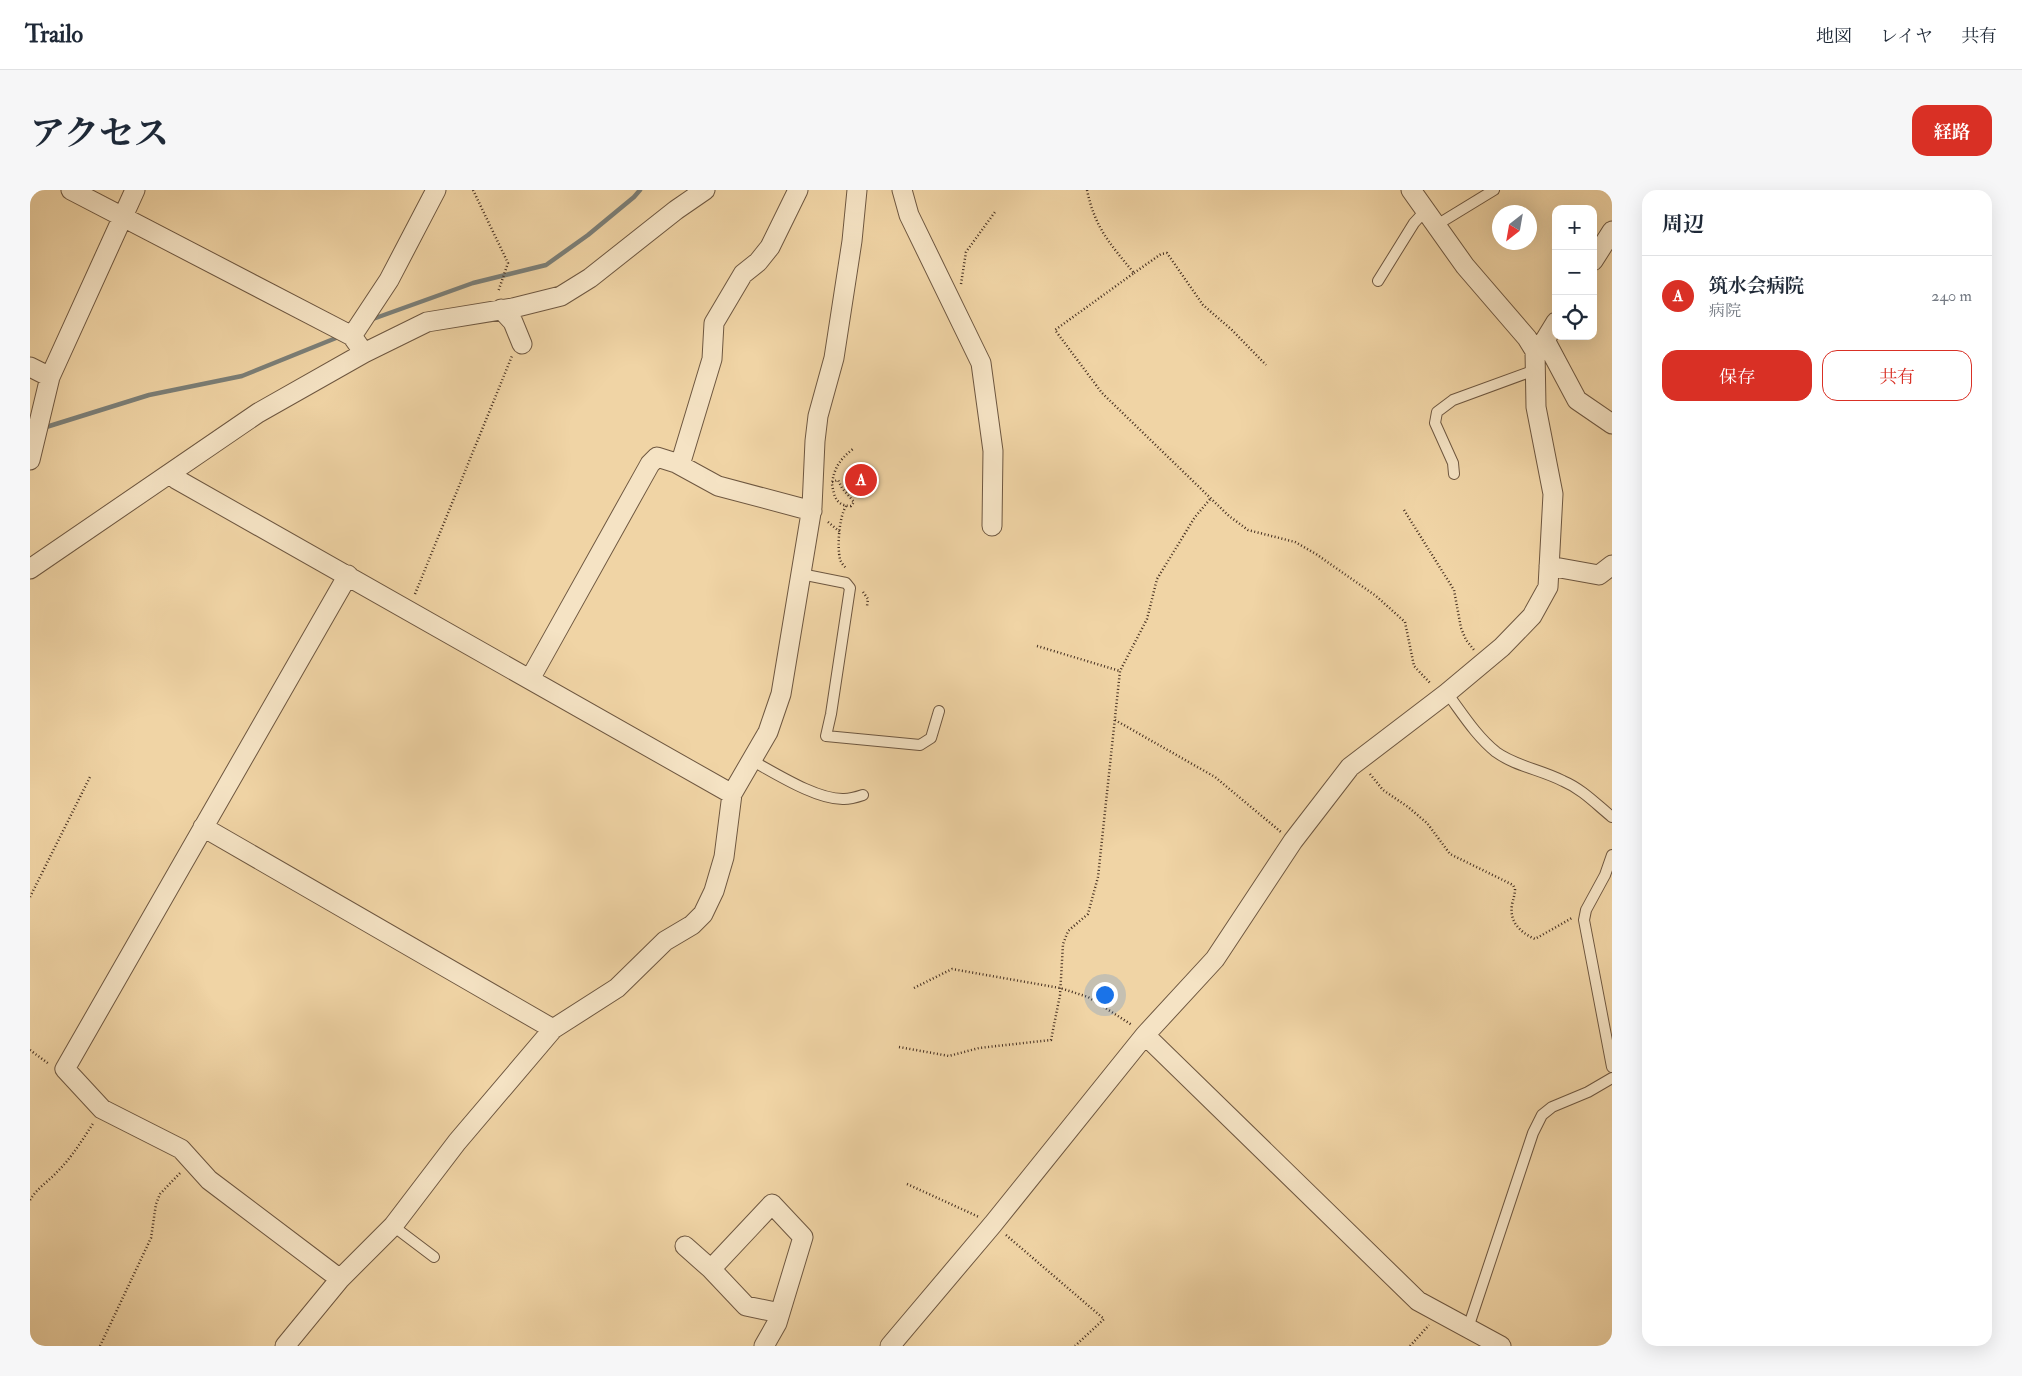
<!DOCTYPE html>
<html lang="ja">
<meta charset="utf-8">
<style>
body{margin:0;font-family:"IM FELL Double Pica","Noto Serif JP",serif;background:#f6f6f7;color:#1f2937}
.controls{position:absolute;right:15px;top:15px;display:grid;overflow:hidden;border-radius:10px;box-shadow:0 5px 20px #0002}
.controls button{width:45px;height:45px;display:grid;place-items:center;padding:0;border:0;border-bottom:1px solid #e0e1e3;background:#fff;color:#1f2937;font:25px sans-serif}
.compass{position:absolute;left:1462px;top:15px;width:45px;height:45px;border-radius:50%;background:#fff;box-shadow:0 5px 20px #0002;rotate:211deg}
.you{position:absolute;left:1074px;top:804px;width:18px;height:18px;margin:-12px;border:4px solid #fff;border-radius:50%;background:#1a73e8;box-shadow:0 0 0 8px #1a73e833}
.badge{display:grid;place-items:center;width:32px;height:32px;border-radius:50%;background:#d93025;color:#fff;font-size:16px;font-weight:700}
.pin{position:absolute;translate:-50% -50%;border:2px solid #fff;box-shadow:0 1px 5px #0006}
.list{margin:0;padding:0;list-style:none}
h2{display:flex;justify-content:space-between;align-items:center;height:65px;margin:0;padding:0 20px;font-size:21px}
h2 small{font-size:16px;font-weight:400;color:#747a83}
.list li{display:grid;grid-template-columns:32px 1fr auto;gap:15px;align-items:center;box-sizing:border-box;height:80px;padding:0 20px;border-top:1px solid #e0e1e3}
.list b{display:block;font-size:19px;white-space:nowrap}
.list p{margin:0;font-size:16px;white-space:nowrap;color:#747a83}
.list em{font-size:16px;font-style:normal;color:#747a83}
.actions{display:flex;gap:10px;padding:15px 20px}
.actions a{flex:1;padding:11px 0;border:1px solid #d93025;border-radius:15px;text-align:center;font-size:18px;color:#d93025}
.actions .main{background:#d93025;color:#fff}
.icon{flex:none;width:28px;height:28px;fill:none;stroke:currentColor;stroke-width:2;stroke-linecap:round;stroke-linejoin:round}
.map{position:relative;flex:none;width:1582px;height:1156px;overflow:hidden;border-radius:15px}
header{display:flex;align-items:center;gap:30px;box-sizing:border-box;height:70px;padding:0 25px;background:#fff;border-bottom:1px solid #e0e1e3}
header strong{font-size:24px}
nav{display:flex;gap:28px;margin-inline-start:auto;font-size:18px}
.intro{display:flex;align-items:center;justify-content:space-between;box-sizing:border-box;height:120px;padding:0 30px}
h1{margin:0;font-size:35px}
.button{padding:12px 22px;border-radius:15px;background:#d93025;color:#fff;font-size:18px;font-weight:700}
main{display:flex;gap:30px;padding:0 30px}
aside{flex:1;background:#fff;border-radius:15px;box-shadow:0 5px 20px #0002}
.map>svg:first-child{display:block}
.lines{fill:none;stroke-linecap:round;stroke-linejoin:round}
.stream{stroke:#7b7f78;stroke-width:4.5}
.lane-casing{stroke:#6e5740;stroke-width:12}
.street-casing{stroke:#6e5740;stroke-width:21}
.path{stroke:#432d1f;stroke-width:2.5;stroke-dasharray:1 2.5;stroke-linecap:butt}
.lane{stroke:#f5e3c4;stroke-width:10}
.street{stroke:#f5e3c4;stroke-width:19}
</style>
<header>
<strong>Trailo</strong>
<nav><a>地図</a><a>レイヤ</a><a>共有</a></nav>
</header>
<div class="intro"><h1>アクセス</h1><a class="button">経路</a></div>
<main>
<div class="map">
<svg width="1582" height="1156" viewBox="0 0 1582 1156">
<rect width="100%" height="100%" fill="#f0d4a5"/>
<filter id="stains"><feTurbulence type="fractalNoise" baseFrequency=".004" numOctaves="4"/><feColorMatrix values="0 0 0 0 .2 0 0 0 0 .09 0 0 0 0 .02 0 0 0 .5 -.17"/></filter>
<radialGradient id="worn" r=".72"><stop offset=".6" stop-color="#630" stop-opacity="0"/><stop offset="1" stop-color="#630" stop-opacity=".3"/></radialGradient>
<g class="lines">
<!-- stream -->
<path class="stream" d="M340 130 443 93 516 75 558 45 604 7 610 0
M13 238 119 205 212 186 306 148V146L308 145"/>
<defs>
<path id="lane" d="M1405 36 1464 0
M1348 91 1384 33 1395 21
M1424 284 1423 273 1405 233 1407 222 1423 210 1505 180
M771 384 816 393 820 398 801 524 796 546 890 555 901 548 909 521
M1417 503C1432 523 1446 546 1466 562 1485 576 1512 580 1533 591 1552 599 1566 614 1582 627
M721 570C745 583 787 610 814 609 820 609 827 607 833 605
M1582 665 1575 685 1556 720 1554 730 1582 877
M363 1036 404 1067
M1438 1138 1503 943 1512 925 1522 917 1558 902 1582 888"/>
<path id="street" d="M41 0 322 146 334 163
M872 0 879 25 951 173 963 261 962 336
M1563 71 1582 41
M471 119 483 132 492 154
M322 146 359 90 406 0
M1515 150 1547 210 1582 234
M1507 158 1515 150 1526 132
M0 177 20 187
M0 270 20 187 105 0
M650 275 682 169 684 133 713 84 728 72 740 57 768 0
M146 289 702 604
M1519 376 1569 385 1582 375
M0 379 228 223 334 163 397 132 483 118 531 106 560 88 646 20 675 0
M500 489 620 274 627 267 646 273 688 296 782 321
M173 637 523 839
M1115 845 1388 1111 1471 1156
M655 1056 681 1079 716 1116 750 1123
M681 1079 742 1014 773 1047 747 1133 734 1156
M310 1089 179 990 151 959 72 919 35 879 318 385
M255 1156 310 1089 363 1036 427 952 523 839 587 798 635 751 662 735 673 724 684 701 694 667 702 604 738 542 751 504 782 317 785 251 788 226 804 168 822 51 827 0
M860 1156 963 1034 1115 845 1185 769 1263 651 1320 577 1417 503 1472 457 1502 426 1518 397 1523 304 1506 217 1505 161 1497 148 1435 76 1381 0"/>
</defs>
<!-- lane casing -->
<use href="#lane" class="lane-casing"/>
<!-- street casing -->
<use href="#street" class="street-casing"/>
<!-- path -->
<path class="path" d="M443 0 478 73 468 102
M1057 0C1065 38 1080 54 1104 83L1025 140 1072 203 1199 326 1218 340 1265 352 1286 364 1346 406 1375 432 1384 476 1401 494
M1104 83 1131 64 1137 63 1173 115 1202 140 1236 175
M931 94 936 62 965 22
M802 292 808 290 812 298 824 312 821 316C806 316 804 306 802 294 804 278 810 269 823 259
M816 316C809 327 807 357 810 369 811 373 814 376 817 379
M1374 320 1424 400 1431 438 1436 450 1444 460
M798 332 810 342
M833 402 838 409 837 416
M385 404 482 166
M1007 456 1090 481
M1085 530 1185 587 1251 642
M1340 584 1353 600 1378 617 1397 633 1420 664 1483 695 1485 699C1485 705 1483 709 1482 715 1479 732 1491 743 1505 749L1542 728
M0 707 61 585
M884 798 922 779 1030 798 1058 807 1102 835
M869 857 919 866 949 858 1021 850 1030 805 1033 754 1038 741 1058 724 1068 687 1090 481 1117 429 1127 389 1165 327 1181 308
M0 860 19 874
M877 994 949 1027
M0 1010C7 998 19 991 28 981 42 967 53 949 64 932
M976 1045 1074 1129 1045 1156
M70 1156 121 1048 126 1014 130 1004 150 983
M1380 1156 1399 1135"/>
<!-- lane -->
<use href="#lane" class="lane"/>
<!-- street -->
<use href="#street" class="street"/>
</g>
<rect width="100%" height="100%" filter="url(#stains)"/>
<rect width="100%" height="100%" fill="url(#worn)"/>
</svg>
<div class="controls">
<button>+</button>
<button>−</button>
<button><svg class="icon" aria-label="locate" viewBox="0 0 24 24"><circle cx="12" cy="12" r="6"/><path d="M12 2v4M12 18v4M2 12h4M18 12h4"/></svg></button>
</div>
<svg class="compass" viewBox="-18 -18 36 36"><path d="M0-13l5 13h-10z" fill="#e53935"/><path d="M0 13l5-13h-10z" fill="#747a83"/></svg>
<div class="you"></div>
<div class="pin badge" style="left:831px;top:290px">A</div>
</div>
<aside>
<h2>周辺<small></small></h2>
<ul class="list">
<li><span class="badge">A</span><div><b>筑水会病院</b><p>病院</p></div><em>240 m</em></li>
</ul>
<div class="actions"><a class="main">保存</a><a>共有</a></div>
</aside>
</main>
